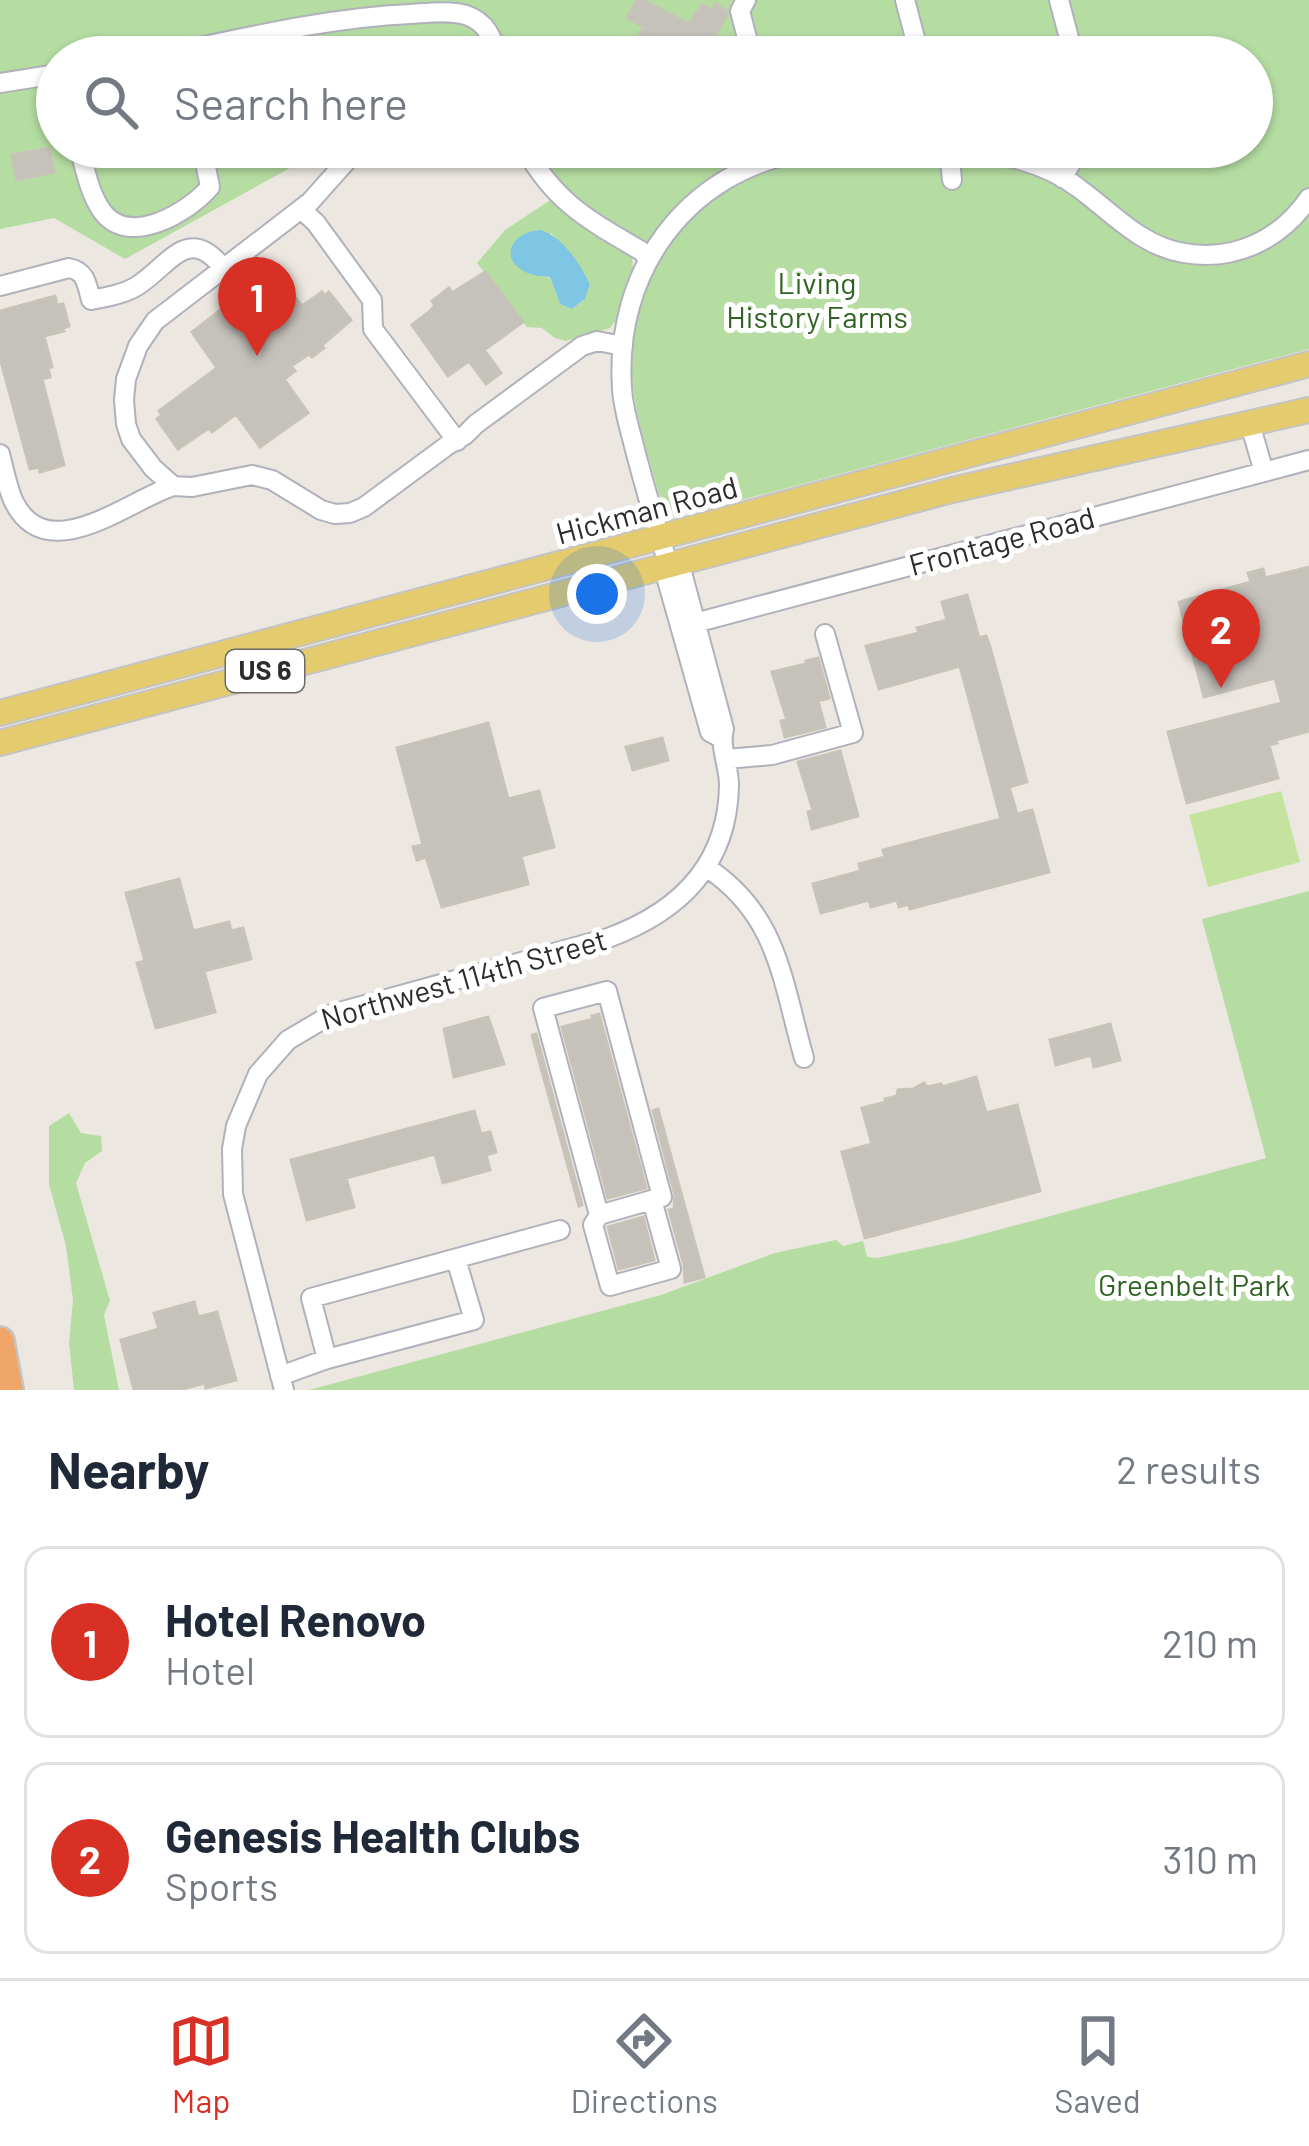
<!DOCTYPE html>
<style>
body{margin:0;font-family:Barlow,sans-serif;background:#f2f2f3;color:#1f2937}
.you{position:absolute;left:597px;top:594px;width:42px;height:42px;margin:-30px;border:9px solid #fff;border-radius:50%;background:#1a73e8;box-shadow:0 0 0 18px #1a73e833}
.badge{display:grid;place-items:center;width:78px;height:78px;border-radius:50%;background:#d93025;color:#fff;font-size:39px;font-weight:700}
.pin{position:absolute;translate:-50% -99px;filter:drop-shadow(0 3px 6px #0008)}
.pin::after{content:'';position:absolute;top:63px;width:42px;height:36px;background:inherit;clip-path:polygon(0 0,100% 0,50% 100%)}
.list{margin:0;padding:0;list-style:none}
h2{display:flex;justify-content:space-between;align-items:center;height:156px;margin:0;padding:0 48px;font-size:51px}
h2 small{font-size:39px;font-weight:400;color:#747a83}
.list li{display:grid;grid-template-columns:78px 1fr auto;gap:36px;align-items:center;box-sizing:border-box;height:192px;margin:0 24px 24px;padding:0 24px;border:3px solid #e0e1e3;border-radius:24px}
.list b{display:block;font-size:45px;white-space:nowrap}
.list p{margin:0;font-size:39px;white-space:nowrap;color:#747a83}
.list em{font-size:39px;font-style:normal;color:#747a83}
.icon{flex:none;width:66px;height:66px;fill:none;stroke:currentColor;stroke-width:2;stroke-linecap:round;stroke-linejoin:round}
.map{position:relative;flex:none;width:1309px;height:1390px;overflow:hidden}
.search{position:absolute;background:#fff;box-shadow:0 3px 9px #0004;left:36px;right:36px;top:36px;height:132px;display:flex;align-items:center;gap:30px;box-sizing:border-box;padding:0 42px;border-radius:66px;color:#747a83;font-size:45px}
.sheet{height:588px;background:#fff}
nav{display:flex;justify-content:space-around;align-items:center;box-sizing:border-box;height:168px;border-top:3px solid #e0e1e3;background:#fff;font-size:33px;color:#747a83}
nav a{display:grid;justify-items:center;gap:6px}
nav .on{color:#d93025}
.map>svg:first-child{display:block}
.green{fill:#b5dda2;fill-rule:evenodd}
.pitch{fill:#c4e39f}
.water{fill:#7ec6e3}
.building{fill:#c5c1bb;stroke:#c8c3b9;stroke-width:3}
.lines{fill:none;stroke-linecap:round;stroke-linejoin:round}
.minor-casing{stroke:#b0b1bb;stroke-width:22}
.major-casing{stroke:#c4c4c4;stroke-width:28}
.highway-casing{stroke:#c4c4c4;stroke-width:32}
.minor{stroke:#fff;stroke-width:18}
.major{stroke:#e3cb6e;stroke-width:24}
.highway{stroke:#efa668;stroke-width:27}
.labels{text-anchor:middle;stroke-width:10;stroke-linejoin:round;paint-order:stroke}
.shield{fill:#fff;stroke:#6b6b6b;stroke-width:3}
.shield-label{font-size:27px;font-weight:bold;fill:#2c2c2c}
.park-label{font-size:30px;fill:#2e6322;stroke:#fff}
.street-label{font-size:30px;fill:#2c2c2c;stroke:#fff}
</style>
<div class="map">
<svg width="1309" height="1390" viewBox="0 0 1309 1390">
<rect width="100%" height="100%" fill="#ece7e0"/>
<!-- green -->
<path class="green" d="M0 0H1309V349L693 513 673 512 664 501 661 502C636 410 614 364 653 270L600 219 559 186 532 147H1252V57H505L500 42 451 57H57V147H314L288 169 125 259 54 218 0 229Z
M552 199 592 232 627 252 632 258 633 267 617 319 610 328 566 341 555 338 542 328 527 327 477 263 505 230ZM551 233 575 260 590 284 583 301 572 309 560 304 550 278 527 273Z
M1309 891V1390H309L661 1295 775 1253 836 1240 843 1246 863 1241 867 1257 877 1258 957 1241 1266 1158 1202 919Z
M69 1113 81 1133 101 1136 102 1151 85 1163 76 1183 110 1301 104 1315 119 1390H74L69 1343 73 1300 66 1246 49 1184V1126Z"/>
<!-- pitch -->
<path class="pitch" d="M1281 791 1300 862 1208 887 1189 815Z"/>
<!-- water -->
<path class="water" d="M541 230C564 238 579 263 590 284L585 299 572 309 560 304 550 277C543 276 536 276 530 274 496 261 511 231 541 230Z"/>
<!-- building -->
<path class="building" d="M637 0H643L689 24 702 5 712 10 715 4 727 11V15L709 46 711 47 703 57H656L648 52 649 49 635 41 644 27 627 18Z
M49 148 54 172 17 180 12 155Z
M269 265 302 306 322 292 324 296 329 292 351 320 322 345 324 348 312 357 309 354 291 366 295 371 284 379 308 413 260 447 236 414 212 432 209 428 178 449 157 419 162 415 159 411 217 368 192 332 235 299 229 291 238 286 240 289Z
M485 272 523 322 484 350 501 373 486 384 469 361 448 376 412 325 430 311 435 305 432 301 449 288 452 293Z
M55 296 57 305 63 304 69 326 63 328 64 331 44 336 52 367 48 368 50 377 42 379 64 465 40 472 39 467 30 469 0 358V311Z
M1309 567V731L1276 740 1277 743 1269 745 1278 778 1187 803 1168 732 1282 703 1275 678 1204 697 1179 602 1251 582 1248 573 1263 569 1265 578Z
M967 595 979 638 986 636 990 647 1027 782 1009 787 1017 814 1032 810 1049 872 910 909 909 904 899 907 897 900 871 907 869 900 821 913 813 884 861 871 859 864 885 857 883 850 1001 819 960 666 879 689 866 646 919 633 917 628 947 620 942 602Z
M818 658 829 698 818 701 825 727 785 737 781 721 787 720 772 672 806 664V661Z
M488 723 508 799 539 791 554 847 521 856 528 884 442 907 426 857 417 860 413 847 423 845 397 748Z
M662 738 668 760 633 770 626 747Z
M840 751 858 816 812 829 808 812 813 810 798 762Z
M179 879 193 931 229 922 231 931 243 928 251 959 204 971 215 1012 156 1028 137 963 145 961 126 893Z
M599 1014 646 1188 608 1198 562 1027 593 1019 592 1016Z
M488 1017 504 1064 454 1077 444 1029Z
M1110 1024 1120 1060 1094 1067 1091 1055 1056 1065 1050 1040Z
M536 1034 582 1205 579 1206 532 1035Z
M976 1077 986 1113 1017 1105 1040 1191 865 1238 842 1152 872 1144 862 1108 886 1102 885 1099 897 1096 898 1090 913 1089 924 1083 927 1087 941 1084 942 1087Z
M658 1109 704 1277 685 1282 684 1265 669 1210 674 1209 675 1195 653 1111Z
M474 1111 481 1134 490 1132 496 1152 486 1155 490 1170 443 1183 435 1154 346 1178 354 1207 307 1220 291 1160Z
M643 1217 654 1260 619 1269 608 1227Z
M194 1302 198 1317 217 1312 236 1380 206 1388 205 1383 179 1390H134L121 1340 159 1329 154 1313Z"/>
<g class="lines">
<defs>
<path id="minor" d="M746 0 740 11 752 57
M905 0 920 57
M1059 0 1074 57
M151 57C236 40 323 18 410 14 427 13 449 10 466 15 486 22 493 37 497 57
M0 83 57 74
M79 147C85 168 89 193 102 211 128 248 188 213 210 187L202 147
M359 147 310 202 155 321 138 346 126 379 124 400 126 424 131 439 153 468 173 486 192 487 252 475 272 480 321 510 335 514 350 513 364 507 448 445 465 435 476 424 582 346 597 341 623 346
M524 147C556 204 589 220 643 252L647 259
M732 147 740 172
M949 150 952 180
M1062 178 1081 147
M301 209 316 223 372 300 373 329 457 441
M0 286 69 268C86 271 87 285 91 300 107 297 124 294 137 286 169 266 188 223 223 268
M1250 424 1264 472
M0 454C4 469 7 486 13 500 46 570 127 501 173 486
M695 623 1309 460
M721 738 710 732 667 580 668 563C656 526 645 488 635 450 630 429 623 409 622 388 614 272 686 171 803 152 823 149 846 150 866 150 917 150 971 146 1020 160 1041 166 1060 174 1077 187 1112 212 1140 246 1184 253 1235 262 1281 239 1309 198
M726 759 772 755 853 733 825 634
M706 867C778 914 782 980 804 1058
M607 991 662 1197 599 1215 543 1008Z
M599 1215 593 1225 610 1286 671 1269 652 1200
M327 1359 474 1320 456 1259
M280 1376 327 1359 311 1298 560 1230
M284 1390 233 1194 232 1149 236 1126 258 1074 288 1040 332 1014 608 938C679 912 728 865 729 785 729 766 719 746 724 729L683 576 668 563"/>
<path id="major" d="M0 713 1309 364
M0 743 952 490 1309 410"/>
<path id="highway" d="M0 1341 9 1390"/>
</defs>
<!-- minor casing -->
<use href="#minor" class="minor-casing"/>
<!-- major casing -->
<use href="#major" class="major-casing"/>
<!-- highway casing -->
<use href="#highway" class="highway-casing"/>
<!-- minor -->
<use href="#minor" class="minor"/>
<!-- major -->
<use href="#major" class="major"/>
<!-- highway -->
<use href="#highway" class="highway"/>
</g>
<g class="labels">
<!-- shield labels -->
<rect class="shield" x="226" y="650" width="78" height="42" rx="9"/>
<g class="shield-label">
<text x="265" y="680">US 6</text>
</g>
<!-- park labels -->
<g class="park-label">
<text x="817" y="294">Living<tspan x="817" dy="34">History Farms</tspan></text>
<text x="1194" y="1296">Greenbelt Park</text>
</g>
<!-- street labels -->
<g class="street-label">
<text transform="translate(647 511) rotate(-15)" y="10">Hickman Road</text>
<text transform="translate(1002 542) rotate(-15)" y="10">Frontage Road</text>
<text transform="translate(464 980) rotate(-16)" y="10">Northwest 114th Street</text>
</g>
</g>
</svg>
<div class="you"></div>
<div class="pin badge" style="left:257px;top:356px">1</div>
<div class="pin badge" style="left:1221px;top:688px">2</div>
<div class="search"><svg class="icon" aria-label="search" viewBox="0 0 24 24"><circle cx="10" cy="10" r="6"/><path d="M15 15l6 6"/></svg>Search here</div>
</div>
<section class="sheet">
<h2>Nearby<small>2 results</small></h2>
<ul class="list">
<li><span class="badge">1</span><div><b>Hotel Renovo</b><p>Hotel</p></div><em>210 m</em></li>
<li><span class="badge">2</span><div><b>Genesis Health Clubs</b><p>Sports</p></div><em>310 m</em></li>
</ul>
</section>
<nav>
<a class="on"><svg class="icon" aria-label="map" viewBox="0 0 24 24"><path d="M3 6l6-2 6 2 6-2v14l-6 2-6-2-6 2zM9 4v14M15 6v14"/></svg>Map</a>
<a><svg class="icon" aria-label="directions" viewBox="0 0 24 24"><path d="M12 3l9 9-9 9-9-9zM9 14v-3h6M13 9l2 2-2 2"/></svg>Directions</a>
<a><svg class="icon" aria-label="saved" viewBox="0 0 24 24"><path d="M7 4h10v16l-5-4-5 4z"/></svg>Saved</a>
</nav>
